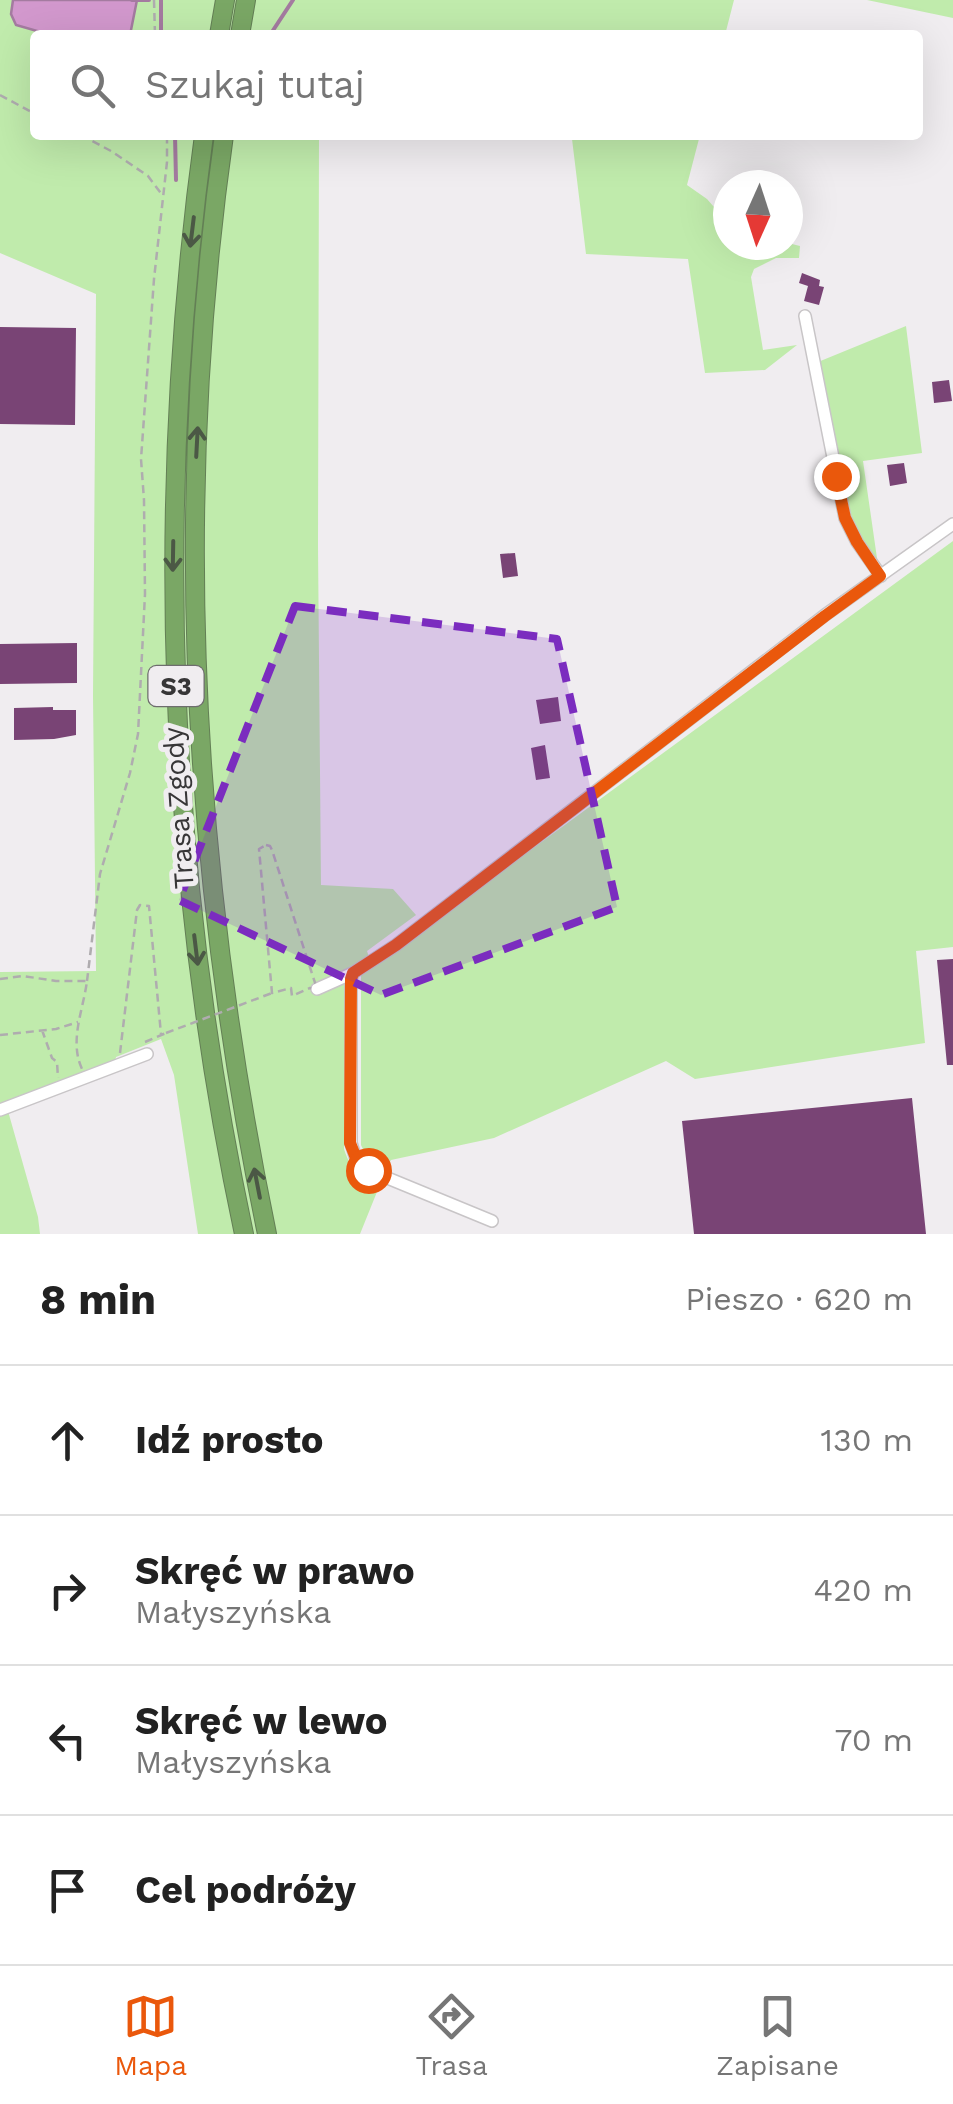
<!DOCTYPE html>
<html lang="pl">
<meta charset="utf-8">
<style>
body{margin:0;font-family:"Work Sans",sans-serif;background:#f2f2f2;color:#222}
.compass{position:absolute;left:713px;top:170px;width:90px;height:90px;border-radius:50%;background:#fff;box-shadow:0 10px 40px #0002;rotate:183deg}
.stop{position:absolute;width:30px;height:30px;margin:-22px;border:8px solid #ea580c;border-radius:50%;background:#fff}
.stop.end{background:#ea580c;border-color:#fff;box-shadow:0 2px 10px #0008}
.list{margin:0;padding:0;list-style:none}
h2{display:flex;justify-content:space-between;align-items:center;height:130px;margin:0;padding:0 40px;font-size:42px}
h2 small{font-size:32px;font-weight:400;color:#767676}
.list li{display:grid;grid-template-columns:65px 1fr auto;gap:30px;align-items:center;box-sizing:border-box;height:150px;padding:0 40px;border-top:2px solid #e0e0e0}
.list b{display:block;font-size:38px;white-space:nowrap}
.list p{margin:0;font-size:32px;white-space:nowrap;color:#767676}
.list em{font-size:32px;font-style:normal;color:#767676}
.icon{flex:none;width:55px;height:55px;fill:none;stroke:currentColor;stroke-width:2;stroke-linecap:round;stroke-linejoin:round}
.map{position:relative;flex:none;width:953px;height:1234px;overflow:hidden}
.search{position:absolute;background:#fff;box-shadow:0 10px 40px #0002;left:30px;right:30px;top:30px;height:110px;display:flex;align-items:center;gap:25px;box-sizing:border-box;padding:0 35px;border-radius:10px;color:#767676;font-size:38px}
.sheet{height:730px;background:#fff}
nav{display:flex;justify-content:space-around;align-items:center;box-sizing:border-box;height:140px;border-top:2px solid #e0e0e0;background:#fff;font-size:28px;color:#767676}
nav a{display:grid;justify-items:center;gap:5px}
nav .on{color:#ea580c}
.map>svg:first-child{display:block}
.green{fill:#c0ebac}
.water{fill:#d298cd;stroke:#a47ba0;stroke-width:2.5}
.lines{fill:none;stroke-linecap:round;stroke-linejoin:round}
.stream{stroke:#a47ba0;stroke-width:4}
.building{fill:#794475}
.minor-casing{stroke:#c8c5c7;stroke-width:14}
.highway-casing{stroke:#637f55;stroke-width:20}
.path{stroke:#afacaf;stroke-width:2.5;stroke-dasharray:8 5;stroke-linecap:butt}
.minor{stroke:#fff;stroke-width:11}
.highway{stroke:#7aa765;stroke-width:18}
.path-bridge{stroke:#afacaf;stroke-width:2.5;stroke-dasharray:8 5;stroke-linecap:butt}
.oneway{stroke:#4b5845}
.route{stroke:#ea580c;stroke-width:12}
.marked{fill:#7b2cbf;fill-opacity:0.2;stroke:#7b2cbf;stroke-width:8;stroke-dasharray:20 12;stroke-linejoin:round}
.labels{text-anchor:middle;stroke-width:10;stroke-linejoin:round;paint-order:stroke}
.shield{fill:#f0edf0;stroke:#6e6d6e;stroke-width:2.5}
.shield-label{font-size:25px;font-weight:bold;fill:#373637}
.street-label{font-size:28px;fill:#373637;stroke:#f0edf0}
</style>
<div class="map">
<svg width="953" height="1234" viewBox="0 0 953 1234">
<rect width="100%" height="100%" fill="#f0edf0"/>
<!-- green -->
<path class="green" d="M0 0H734L725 35H35V135H319L318 546 321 885 393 889 416 915 367 951 369 957 347 970 344 987V1149C352 1173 358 1174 381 1182L360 1234H198L174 1075 161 1039 116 1057 115 1061 0 1105V972L96 971 93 696 96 294 0 253Z
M867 0H953V18Z
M569 135H700L687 185 707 199 728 223V245H788V243L800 246 799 258H776L754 269 751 277 763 350 797 345 765 370 705 373 688 259 586 254 572 139Z
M906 326 922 453 863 461 878 565 871 559 846 514 818 362Z
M953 541V947L916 951 925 1043 695 1079 666 1061 494 1138 391 1160 388 1165C376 1160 366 1158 361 1145V974Z
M8 1111 38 1217 40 1234H0V1114Z"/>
<!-- water -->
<path class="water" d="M13 0H137L130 35H51L16 25 11 14Z"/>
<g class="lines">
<!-- stream -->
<path class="stream" d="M132 0H149
M161 35V0
M270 35 293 0
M175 135 176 180"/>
</g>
<!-- building -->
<path class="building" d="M802 273 820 280 819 286 824 287 819 305 804 301 808 286 799 283Z
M0 327 76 328 75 425 0 424Z
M949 380 952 401 934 403 932 382Z
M904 463 907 483 890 486 887 465Z
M515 553 518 576 503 578 500 554Z
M77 643V683L0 684V644Z
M558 697 561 721 540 724 536 700Z
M53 707V710H76V735L54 739 14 740V708Z
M545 745 550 778 536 780 531 748Z
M953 959V1065H947L937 960Z
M912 1098 926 1234H694L682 1121Z"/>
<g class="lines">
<defs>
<path id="minor" d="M805 316 845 518 857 542 881 576
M353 973 351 979V1143L356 1159 368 1170 492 1221
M317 989 353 973 396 945 825 615 953 524
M0 1110 147 1054"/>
<path id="highway" d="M219 35 225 0
M240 35 246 0
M204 135C154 501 167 873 244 1234
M224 135C172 502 192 872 267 1234"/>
</defs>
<!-- minor casing -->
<use href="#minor" class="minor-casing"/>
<!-- highway casing -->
<use href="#highway" class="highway-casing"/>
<!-- path -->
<path class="path" d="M154 0 155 35
M0 95 35 114
M81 135 111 151 148 176 163 196
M266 845 270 846 272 850 317 989 310 988 292 996 291 988 272 993 259 849Z
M0 979 23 976 56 981H87C83 1011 69 1041 82 1069
M87 981 100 874 130 773 138 734 145 594 144 500 141 459 154 279 167 162V135
M42 1030 52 1058 57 1062 58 1078
M0 1035 56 1029 78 1022
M145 1042 166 1033
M120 1053 137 910 140 905 149 906 161 1034"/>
<!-- minor -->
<use href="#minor" class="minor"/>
<!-- highway -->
<use href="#highway" class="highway"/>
<!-- path-bridge -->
<path class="path-bridge" d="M166 1033 272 993"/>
</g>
<!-- one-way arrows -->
<defs><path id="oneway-shaft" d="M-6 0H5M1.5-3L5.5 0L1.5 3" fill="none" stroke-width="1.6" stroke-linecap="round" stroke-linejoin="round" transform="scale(2.5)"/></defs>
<g class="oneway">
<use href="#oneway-shaft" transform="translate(192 232) rotate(97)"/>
<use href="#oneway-shaft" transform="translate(197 442) rotate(-87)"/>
<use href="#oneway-shaft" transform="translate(173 556) rotate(91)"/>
<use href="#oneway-shaft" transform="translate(196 950) rotate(83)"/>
<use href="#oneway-shaft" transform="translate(257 1183) rotate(-101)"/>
</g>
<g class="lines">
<!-- route -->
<path class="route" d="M368 1170 356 1158 350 1143 351 979 353 973 396 945 825 616 880 576 857 542 845 518 836 476"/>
</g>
<!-- marked area -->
<path class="marked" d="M295 606 557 639 617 907 381 995 179 900Z"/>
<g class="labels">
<!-- shield labels -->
<rect class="shield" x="148.5" y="666" width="55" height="40" rx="8"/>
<g class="shield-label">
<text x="176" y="695">S3</text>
</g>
<!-- street labels -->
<g class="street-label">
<text transform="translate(178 808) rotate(-94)" y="10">Trasa Zgody</text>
</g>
</g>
</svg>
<svg class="compass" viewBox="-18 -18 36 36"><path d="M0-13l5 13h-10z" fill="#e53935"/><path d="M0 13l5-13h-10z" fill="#767676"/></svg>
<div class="stop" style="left:368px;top:1170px"></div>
<div class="stop end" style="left:836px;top:476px"></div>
<div class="search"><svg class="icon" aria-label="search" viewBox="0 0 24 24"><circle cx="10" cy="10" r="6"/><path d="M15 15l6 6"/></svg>Szukaj tutaj</div>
</div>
<section class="sheet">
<h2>8 min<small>Pieszo · 620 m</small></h2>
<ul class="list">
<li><svg class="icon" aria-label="ahead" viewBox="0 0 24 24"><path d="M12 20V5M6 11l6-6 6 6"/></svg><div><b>Idź prosto</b></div><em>130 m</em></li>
<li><svg class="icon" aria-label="right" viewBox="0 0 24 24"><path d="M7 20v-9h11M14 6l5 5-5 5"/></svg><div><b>Skręć w prawo</b><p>Małyszyńska</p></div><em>420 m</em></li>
<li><svg class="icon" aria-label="left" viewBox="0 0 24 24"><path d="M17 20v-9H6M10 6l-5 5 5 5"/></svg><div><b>Skręć w lewo</b><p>Małyszyńska</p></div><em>70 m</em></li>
<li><svg class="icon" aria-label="arrive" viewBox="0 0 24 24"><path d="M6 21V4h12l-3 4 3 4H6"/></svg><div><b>Cel podróży</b></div></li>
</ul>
</section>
<nav>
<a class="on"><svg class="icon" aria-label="map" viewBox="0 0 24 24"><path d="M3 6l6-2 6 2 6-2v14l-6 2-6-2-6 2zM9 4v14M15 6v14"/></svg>Mapa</a>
<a><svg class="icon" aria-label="directions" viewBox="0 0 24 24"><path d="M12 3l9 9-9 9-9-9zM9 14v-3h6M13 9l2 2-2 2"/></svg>Trasa</a>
<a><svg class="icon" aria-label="saved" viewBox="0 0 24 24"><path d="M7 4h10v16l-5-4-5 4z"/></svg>Zapisane</a>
</nav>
